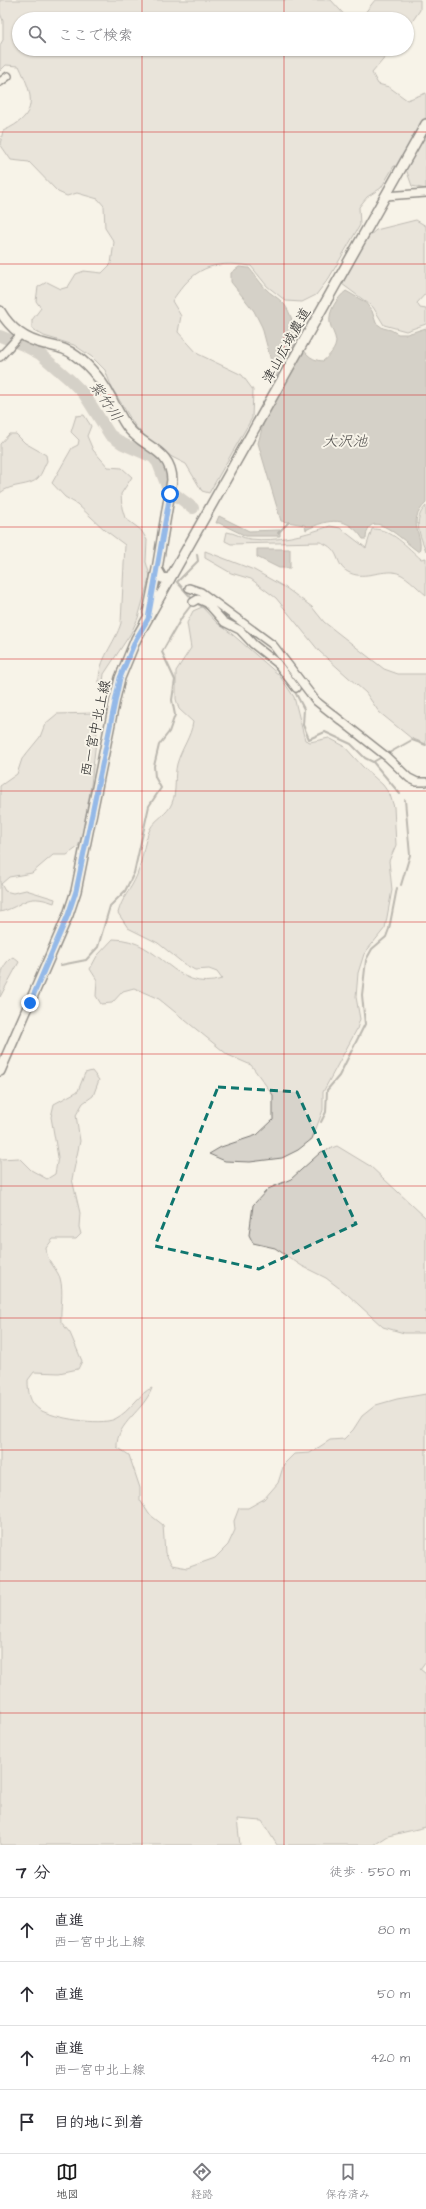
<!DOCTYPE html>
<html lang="ja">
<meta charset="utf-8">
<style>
body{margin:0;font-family:"Architects Daughter","Klee One",sans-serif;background:#f2f2f3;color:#2b2b33}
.stop{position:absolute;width:12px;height:12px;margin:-9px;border:3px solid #1a73e8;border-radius:50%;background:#fff}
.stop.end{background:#1a73e8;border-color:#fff;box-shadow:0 1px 4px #0008}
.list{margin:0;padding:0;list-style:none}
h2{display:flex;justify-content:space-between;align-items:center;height:52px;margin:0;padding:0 16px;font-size:17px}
h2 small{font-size:13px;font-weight:400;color:#7c7c81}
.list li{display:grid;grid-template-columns:26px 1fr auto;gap:12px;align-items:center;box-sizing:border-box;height:64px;padding:0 16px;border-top:1px solid #e1e1e2}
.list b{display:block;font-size:15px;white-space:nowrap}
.list p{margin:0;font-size:13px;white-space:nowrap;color:#7c7c81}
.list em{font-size:13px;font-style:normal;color:#7c7c81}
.icon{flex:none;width:22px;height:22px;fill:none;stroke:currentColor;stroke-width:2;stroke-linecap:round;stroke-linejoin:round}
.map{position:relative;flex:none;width:426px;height:1845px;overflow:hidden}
.search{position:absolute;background:#fff;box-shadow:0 1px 3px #0004;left:12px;right:12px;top:12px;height:44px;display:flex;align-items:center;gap:10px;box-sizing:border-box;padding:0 14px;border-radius:22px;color:#7c7c81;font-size:15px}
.sheet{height:308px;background:#fff}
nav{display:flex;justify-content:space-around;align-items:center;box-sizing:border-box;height:56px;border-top:1px solid #e1e1e2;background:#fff;font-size:11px;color:#7c7c81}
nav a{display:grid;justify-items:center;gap:2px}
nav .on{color:#1c1c1c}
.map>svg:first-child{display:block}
.green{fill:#d7d3cb;stroke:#7a7874}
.water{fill:#aca9a2;stroke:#72716c}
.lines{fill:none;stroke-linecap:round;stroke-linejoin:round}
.stream{stroke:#72716c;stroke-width:2}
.river{stroke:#aca9a2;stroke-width:12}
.street-casing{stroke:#1c1c1c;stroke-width:10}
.secondary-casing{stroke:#1c1c1c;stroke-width:12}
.street{stroke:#f7f3e8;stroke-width:7}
.secondary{stroke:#f7f3e8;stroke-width:9}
.route{stroke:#1a73e8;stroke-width:5}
.marked{fill:none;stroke:#0f766e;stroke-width:3;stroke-dasharray:8 5;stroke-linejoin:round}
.grid{fill:none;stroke:#d62828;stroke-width:1;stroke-opacity:0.55}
.labels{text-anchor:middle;stroke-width:4;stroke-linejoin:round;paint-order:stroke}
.street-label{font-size:14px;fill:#1c1c1c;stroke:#f7f3e8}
.water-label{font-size:15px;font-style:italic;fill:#565452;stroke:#f7f3e8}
</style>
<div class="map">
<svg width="426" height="1845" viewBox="0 0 426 1845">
<rect width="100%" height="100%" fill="#f7f3e8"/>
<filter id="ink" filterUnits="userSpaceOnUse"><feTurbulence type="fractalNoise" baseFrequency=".025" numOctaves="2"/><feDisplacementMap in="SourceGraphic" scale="8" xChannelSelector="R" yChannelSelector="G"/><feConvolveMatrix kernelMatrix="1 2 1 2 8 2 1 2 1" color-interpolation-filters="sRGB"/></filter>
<g filter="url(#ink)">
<!-- green -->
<path class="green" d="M0 0H331L348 19H19V49H392L372 73 378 84 389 87 407 100 426 93V189L412 186 406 169 394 166 381 188 367 197 359 207 360 225 329 278 316 295 302 302 286 301 267 286 251 266C211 260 194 268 172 301L181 316 178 332 198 354 242 375 253 390 252 418 209 493 202 491 186 464 172 457 147 439 135 426 112 388 105 370 92 357 74 345 44 336 32 329V320L41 308 36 301 38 287 47 282 61 289 68 287 76 274 84 271 102 273 111 264 114 242 105 228 104 206 98 199 77 193 67 196 58 192 29 162 11 160 0 144 3 131C39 115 34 97 19 66L6 65 0 71V45L3 40V21L0 13Z
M375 0H420V10L407 29V19H360Z
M416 220 426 226V293L417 303 420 308 426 309V324L406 331 384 325 373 307 342 284 368 237 376 230Z
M84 415 91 426 87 436 93 450 108 467 122 468 132 477 121 494 122 508 125 518 141 530 147 540 146 562 150 576 138 618 131 633 104 674 103 682 99 683C98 659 115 644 121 623L125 545 105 530 77 504 65 497 52 483 72 448 78 445 79 440 71 432 76 416Z
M9 434H16L25 443 46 455 47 461C44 466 42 474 38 478 30 487 12 483 0 493V444Z
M426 506V551C420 535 412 520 426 506Z
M330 526 340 528 366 548 372 529C391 528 408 548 421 559L426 558V595C417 588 405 573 393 572 378 571 362 580 348 572 334 565 342 549 320 542L231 544 225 541 227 532C235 533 242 538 250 539 277 542 305 535 330 526Z
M205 551 254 570 286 588 312 607 324 622 384 669 398 674H426V744L411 738 379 712 366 693 319 651 276 598 251 579 231 573 205 558Z
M202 607 217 623 232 634 279 675 294 697 305 740 310 742 329 738 344 746 363 767 383 785 390 795 394 807 396 845 389 861 392 890 385 928 364 954 358 973 356 997 360 1019 357 1029 323 1092V1110L312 1139 298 1150 282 1158 250 1162 225 1161 209 1154 221 1147 257 1135 273 1120V1095L251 1065 228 1055 159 999 134 988 123 991 112 1003 101 1004 96 996 97 980 90 969 97 956 113 939C162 939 174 994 222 979L217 972 209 969 195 970 184 964 158 943 128 928 118 913C122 897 131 890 137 875 143 860 143 844 150 829 155 819 168 814 172 803 177 792 174 776 177 764 181 749 191 737 193 722L179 709 176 699V671L191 648 187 623 193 611Z
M93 713 98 723 91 785 84 829 78 847 67 855H53L32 873 9 877 1 884 5 891 13 893 26 890 55 899 54 903C24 892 25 906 0 912V786L17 774 22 759 40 737 45 724 57 714Z
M13 957 19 962 0 997C0 982 0 964 13 957Z
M92 1071 99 1080 93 1096 83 1103 76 1115 80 1141 72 1179 80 1213 79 1227 81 1234 76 1239H53L46 1248C46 1261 56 1267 60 1278 64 1292 60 1308 61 1322L70 1333 82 1361 78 1369 59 1373 34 1372 28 1380C28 1391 29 1403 40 1410 54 1418 100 1426 115 1419 131 1411 140 1392 152 1388 144 1411 116 1423 117 1447L129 1455 140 1488V1500L149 1514 163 1525 165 1553 172 1565 187 1568 215 1558 228 1545 235 1530 234 1521 239 1508H248L264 1499 278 1483 284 1464 294 1454 310 1453 330 1440 344 1439 353 1430 362 1416 376 1405 397 1399 426 1394V1661L420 1669 426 1674V1827L388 1836 374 1845H277L262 1821 237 1819 240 1845H0V1159L19 1158 31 1170 47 1179 55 1174 58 1157 51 1117 54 1104 78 1091 85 1073Z
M337 1146 370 1166 426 1218V1333H404L383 1327 347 1294 326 1278 302 1266 275 1248 253 1243 249 1235 253 1205 268 1189 291 1179 321 1152Z"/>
<!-- water -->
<path class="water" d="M239 267 249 268C254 274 259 281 265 288 270 294 278 297 284 304 298 321 295 360 323 361 329 356 336 349 336 341 335 334 331 329 330 323 328 311 337 298 346 291L365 302 372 311 376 323 383 328 391 330 398 334H407L426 328V503C405 523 425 535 419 552 407 545 368 502 366 539H363C348 516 329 518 306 530L305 525 281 521 258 443 265 418 279 391 262 327 254 311 231 282V273Z
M219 516 249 531 280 530V536H246L219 523H216Z
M257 549H290V568H279L257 557Z"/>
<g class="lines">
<!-- stream -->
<path class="stream" d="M278 533 289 522
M197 554 198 561 177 582 196 603 209 610
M213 615 221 623
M294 690 304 709 303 725 309 739 325 732 351 744 365 758 373 762 400 794
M373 762 412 740 426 745
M401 885 410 855 405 800
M61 965 86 960 98 947 110 906 125 891 134 873 149 806 161 788 155 777 154 766 159 745 169 732 175 715 172 700 175 680 162 652 182 617 192 604
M321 1122 326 1112 327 1090 339 1076 365 1024 362 995 366 960 372 949 386 937 389 929 397 888"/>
<!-- river -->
<path class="river" d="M0 336 23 345 40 354 70 380 84 394 110 435 123 444 153 457 158 463 168 489 193 508"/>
<defs>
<path id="street" d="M0 82 8 76
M386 196 426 193
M0 357 21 334
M189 588 201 592 273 645 316 701 387 757 409 778 417 782H426
M193 602 198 599 207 603 224 622 240 630 253 644 277 663 296 688"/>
<path id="secondary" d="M0 311C10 328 25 340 45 344 57 347 66 348 76 356 93 368 106 387 115 406 120 414 123 422 129 429 146 449 171 450 172 480L157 569 162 578 170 579
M148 613 157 569
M0 1071 68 915 76 891 115 699 120 678 136 639 426 124"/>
</defs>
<!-- street casing -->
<use href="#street" class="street-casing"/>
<!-- secondary casing -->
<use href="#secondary" class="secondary-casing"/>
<!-- street -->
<use href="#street" class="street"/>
<!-- secondary -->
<use href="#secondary" class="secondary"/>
</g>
</g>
<g class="lines" filter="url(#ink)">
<!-- route -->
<path class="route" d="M30 1003 68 915 76 891 120 678 136 639 148 619 170 494"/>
</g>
<!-- marked area -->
<path d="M0 0H426V1845H0ZM218 1087 297 1092 356 1224 259 1269 155 1246Z" fill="#f7f3e8" fill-opacity=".55" fill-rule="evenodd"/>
<path class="marked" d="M218 1087 297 1092 356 1224 259 1269 155 1246Z"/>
<!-- grid -->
<path class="grid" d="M142 0V19M284 0V19M142 49V1845M284 49V1845M0 132H426M0 264H426M0 395H426M0 527H426M0 659H426M0 791H426M0 922H426M0 1054H426M0 1186H426M0 1318H426M0 1450H426M0 1581H426M0 1713H426"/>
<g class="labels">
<!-- street labels -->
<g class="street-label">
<text transform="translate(286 345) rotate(-61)" y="5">津山広域農道</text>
<text transform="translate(95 728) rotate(-78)" y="5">西一宮中北上線</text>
</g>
<!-- water labels -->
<g class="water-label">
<text transform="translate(106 401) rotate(56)" y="5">紫竹川</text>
<text x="345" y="446">大沢池</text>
</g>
</g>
</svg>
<div class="stop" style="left:170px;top:494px"></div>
<div class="stop end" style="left:30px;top:1003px"></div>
<div class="search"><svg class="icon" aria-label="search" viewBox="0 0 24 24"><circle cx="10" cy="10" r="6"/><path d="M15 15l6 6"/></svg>ここで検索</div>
</div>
<section class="sheet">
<h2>7 分<small>徒歩 · 550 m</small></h2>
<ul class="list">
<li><svg class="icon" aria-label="ahead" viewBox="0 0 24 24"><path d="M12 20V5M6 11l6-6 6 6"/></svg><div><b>直進</b><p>西一宮中北上線</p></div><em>80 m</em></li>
<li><svg class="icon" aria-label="ahead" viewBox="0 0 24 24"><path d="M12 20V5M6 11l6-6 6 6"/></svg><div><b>直進</b></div><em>50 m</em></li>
<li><svg class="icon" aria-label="ahead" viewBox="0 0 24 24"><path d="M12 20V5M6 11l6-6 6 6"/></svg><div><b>直進</b><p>西一宮中北上線</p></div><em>420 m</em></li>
<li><svg class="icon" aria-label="arrive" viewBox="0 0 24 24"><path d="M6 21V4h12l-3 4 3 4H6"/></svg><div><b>目的地に到着</b></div></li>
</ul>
</section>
<nav>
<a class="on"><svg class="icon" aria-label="map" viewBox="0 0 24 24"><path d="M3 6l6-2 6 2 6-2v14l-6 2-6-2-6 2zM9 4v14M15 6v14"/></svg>地図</a>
<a><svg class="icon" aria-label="directions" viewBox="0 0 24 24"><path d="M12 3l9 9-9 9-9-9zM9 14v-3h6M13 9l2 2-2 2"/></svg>経路</a>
<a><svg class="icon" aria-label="saved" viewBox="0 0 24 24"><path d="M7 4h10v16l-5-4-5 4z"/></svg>保存済み</a>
</nav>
